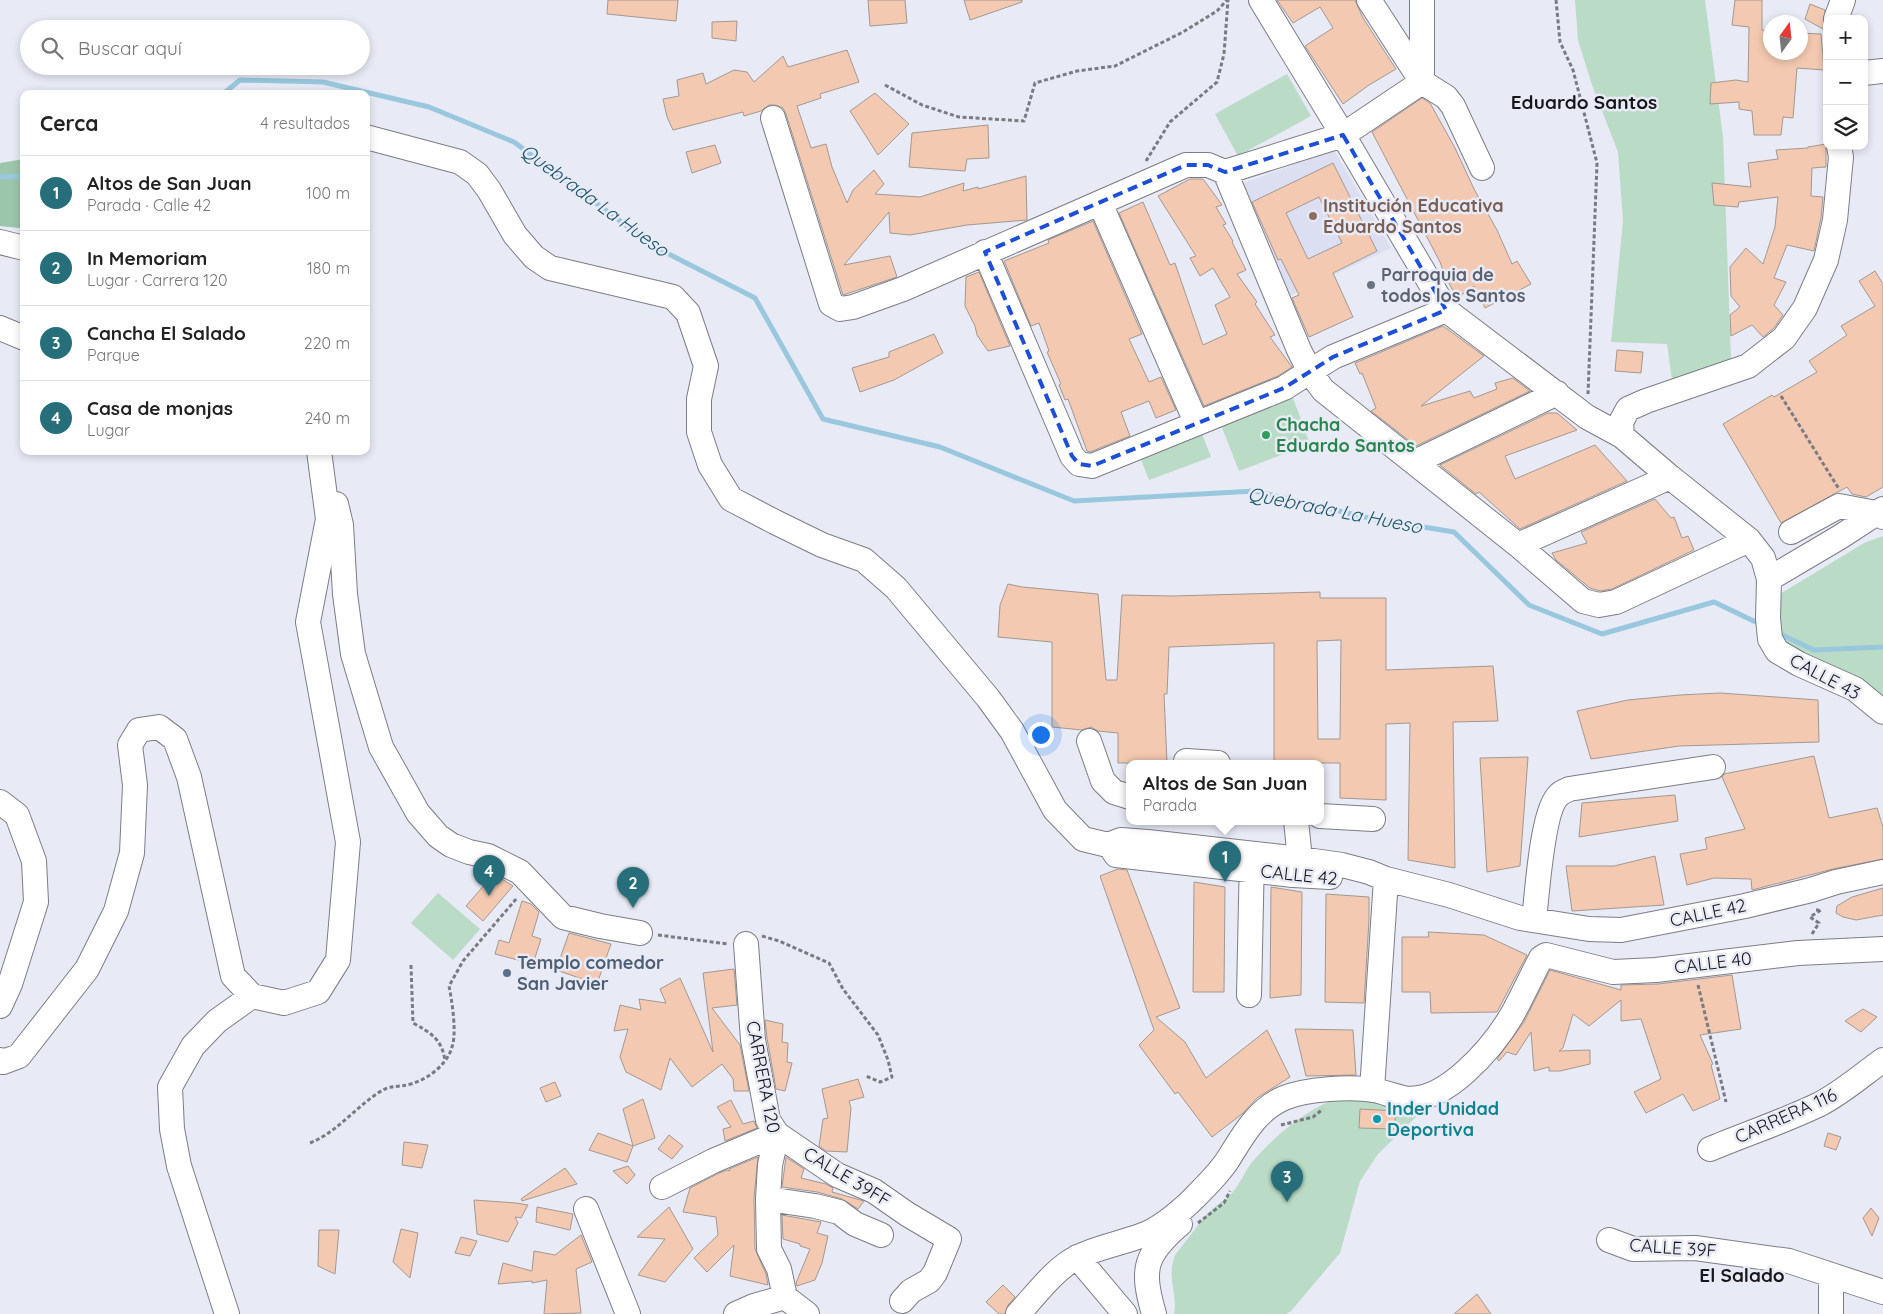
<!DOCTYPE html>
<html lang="es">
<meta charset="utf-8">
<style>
body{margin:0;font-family:Quicksand,sans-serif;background:#f6f6f6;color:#222}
.controls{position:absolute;right:15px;top:15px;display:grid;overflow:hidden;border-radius:10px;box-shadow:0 2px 8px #0003}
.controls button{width:45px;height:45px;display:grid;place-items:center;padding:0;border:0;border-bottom:1px solid #e0e0e0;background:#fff;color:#222;font:25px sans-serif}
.compass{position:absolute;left:1763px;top:15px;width:45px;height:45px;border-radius:50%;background:#fff;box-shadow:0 2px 8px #0003;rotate:15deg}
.you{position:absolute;left:1040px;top:734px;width:18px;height:18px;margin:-12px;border:4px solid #fff;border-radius:50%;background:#1a73e8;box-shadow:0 0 0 8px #1a73e833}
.badge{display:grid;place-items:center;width:32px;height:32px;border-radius:50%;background:#276e7b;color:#fff;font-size:16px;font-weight:700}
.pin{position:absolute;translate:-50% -41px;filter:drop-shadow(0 1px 2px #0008)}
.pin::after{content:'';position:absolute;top:26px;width:18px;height:15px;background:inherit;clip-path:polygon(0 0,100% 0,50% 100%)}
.popup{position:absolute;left:1126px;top:760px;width:198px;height:65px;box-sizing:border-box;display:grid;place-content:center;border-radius:10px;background:#fff;filter:drop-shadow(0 1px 4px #0005);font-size:16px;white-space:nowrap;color:#767676}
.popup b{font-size:19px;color:#222}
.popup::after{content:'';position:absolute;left:50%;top:100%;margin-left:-10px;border:10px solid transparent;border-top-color:#fff}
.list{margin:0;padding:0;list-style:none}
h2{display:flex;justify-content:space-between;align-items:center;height:65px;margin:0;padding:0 20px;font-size:21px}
h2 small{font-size:16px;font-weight:400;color:#767676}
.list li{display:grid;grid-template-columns:32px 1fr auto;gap:15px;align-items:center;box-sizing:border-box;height:75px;padding:0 20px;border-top:1px solid #e0e0e0}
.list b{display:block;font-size:19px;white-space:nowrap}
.list p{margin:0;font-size:16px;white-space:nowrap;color:#767676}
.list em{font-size:16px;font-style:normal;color:#767676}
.icon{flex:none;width:28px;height:28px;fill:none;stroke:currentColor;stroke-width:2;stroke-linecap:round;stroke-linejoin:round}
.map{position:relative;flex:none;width:1883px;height:1314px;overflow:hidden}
.search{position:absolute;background:#fff;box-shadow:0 2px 8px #0003;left:20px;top:20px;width:350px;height:55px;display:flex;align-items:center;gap:12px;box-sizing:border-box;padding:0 18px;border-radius:28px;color:#767676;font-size:19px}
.panel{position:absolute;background:#fff;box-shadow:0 2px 8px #0003;left:20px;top:90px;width:350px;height:365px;border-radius:10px}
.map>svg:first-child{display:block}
.built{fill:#dcdff1}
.green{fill:#badbc6}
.forest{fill:#9cc6ac}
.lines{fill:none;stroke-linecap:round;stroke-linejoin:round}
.stream{stroke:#99c8de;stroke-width:5}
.building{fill:#f3c9b1;stroke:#a39892;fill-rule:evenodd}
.minor-casing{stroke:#7c7d87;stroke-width:26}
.path{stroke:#797b82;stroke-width:3;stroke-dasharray:4 2.5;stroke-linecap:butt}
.minor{stroke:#fff;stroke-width:24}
.marked{fill:none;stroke:#1d4ed8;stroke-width:4;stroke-dasharray:10 6;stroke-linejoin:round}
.education-dot{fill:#8d6e63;stroke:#e8eaf5;stroke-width:2}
.worship-dot{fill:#6b7280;stroke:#e8eaf5;stroke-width:2}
.leisure-dot{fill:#2e9e5b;stroke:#e8eaf5;stroke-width:2}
.service-dot{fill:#5c6f8a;stroke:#e8eaf5;stroke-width:2}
.culture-dot{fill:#0f9aa8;stroke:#e8eaf5;stroke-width:2}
.labels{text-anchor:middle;stroke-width:5;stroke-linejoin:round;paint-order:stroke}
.education-label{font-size:18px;font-weight:bold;fill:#785e54;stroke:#e8eaf5;text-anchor:start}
.worship-label{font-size:18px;font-weight:bold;fill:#5b616d;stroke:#e8eaf5;text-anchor:start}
.leisure-label{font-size:18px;font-weight:bold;fill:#27864d;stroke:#e8eaf5;text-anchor:start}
.street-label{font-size:18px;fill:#17181c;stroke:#e8eaf5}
.service-label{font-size:18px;font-weight:bold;fill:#4e5e75;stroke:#e8eaf5;text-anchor:start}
.culture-label{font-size:18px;font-weight:bold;fill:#0d838f;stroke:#e8eaf5;text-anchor:start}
.neighbourhood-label{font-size:19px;font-weight:bold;fill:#17181c;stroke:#e8eaf5}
.water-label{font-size:19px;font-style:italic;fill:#18546b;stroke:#e8eaf5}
</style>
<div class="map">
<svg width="1883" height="1314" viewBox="0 0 1883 1314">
<rect width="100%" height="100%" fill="#e8eaf5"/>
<!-- built -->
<path class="built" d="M1334 150 1391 248 1287 297 1241 184Z"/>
<!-- green -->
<path class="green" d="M1575 0H1705L1723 137 1731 359 1672 380 1667 344 1611 342 1623 221 1618 152 1592 85 1578 40Z
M1287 74 1311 116 1238 156 1215 114Z
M1293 398 1310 444 1239 471 1221 425Z
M1202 434 1211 457 1149 480 1140 457Z
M1883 536V719L1776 652 1780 594 1864 543Z
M438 893 480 929 453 960 411 923Z
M1330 1101C1361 1100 1393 1101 1424 1109V1113L1419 1114 1378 1154 1360 1181 1340 1253 1291 1311 1286 1314H1174C1178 1295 1167 1279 1174 1258 1176 1252 1182 1247 1185 1242 1193 1233 1200 1221 1209 1212 1216 1205 1225 1200 1232 1193 1241 1183 1245 1170 1253 1161 1274 1137 1301 1114 1330 1101Z"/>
<!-- forest -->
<path class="forest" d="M24 159V227L19 228 0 226V163Z"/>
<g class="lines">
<!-- stream -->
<path class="stream" d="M223 94 240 80 323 82 429 107 514 142 655 247 755 298 823 419 940 447 1074 501 1255 491 1369 518 1454 532 1529 605 1602 634 1714 602 1762 625
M0 177 24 176
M1776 632 1814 650 1883 647"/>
</g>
<!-- building -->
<path class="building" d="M608 0H678L676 21 607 14Z
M868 0H905L907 23 870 26Z
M964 0H1022V2L970 20Z
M1277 0H1355L1363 18 1396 69 1369 85 1343 104 1305 46 1333 28 1320 7 1293 23Z
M1735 0H1762V30L1770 31V52H1800V33L1821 34 1824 70 1797 68 1793 118 1783 117 1781 135H1754L1752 111 1739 109V102L1710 104 1711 83 1736 80 1748 82 1749 27 1732 25Z
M1810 4 1825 10 1823 29 1805 19Z
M737 21 736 41 712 38V22Z
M847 50 859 82 820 94 821 98 797 106 811 148 826 144 832 167 847 203 853 190 874 170 884 184 875 194 920 197 964 183 963 191 978 187V189L1026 176 1027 220 967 225 910 235 890 233 889 212 844 265 890 256 897 277 843 295 786 114 783 108 776 105H769L761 111 744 116 743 112 673 130 667 117 663 99 679 96 677 80 703 73 706 84 734 70 747 72 754 82 783 56 788 67Z
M875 93 909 124 878 155 850 111Z
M1422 98 1430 103 1455 148 1474 189 1497 230 1512 264 1517 261 1531 284 1485 308 1474 286 1457 298 1445 276 1440 262 1372 132Z
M988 125 989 158 967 159 965 171 909 167 912 133Z
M1826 144V167L1812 168 1811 196 1823 197 1821 218 1814 251 1787 245 1774 278 1786 282 1774 305 1783 315 1774 328 1763 337 1752 325 1731 336 1730 315 1740 307 1731 296 1730 267 1746 248 1763 264 1775 227 1778 197 1739 202 1738 207 1714 205 1712 183 1751 187 1748 163 1778 159 1776 150 1808 148V147Z
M715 145 721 163 692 173 686 152Z
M1333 163 1377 251 1333 273 1353 317 1309 337 1292 298 1299 295 1281 259 1278 260 1252 202ZM1319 197 1342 243 1308 259 1286 213Z
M1190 179H1203L1222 205 1216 207 1226 224 1223 225 1233 241 1232 242 1246 270 1237 274 1257 302 1255 304 1275 335 1270 337 1292 367 1278 376 1204 406 1119 213 1143 202 1170 265 1175 263 1203 345 1227 334 1215 305 1230 297 1213 268 1200 276 1190 258 1196 256 1158 196Z
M1093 221 1142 334 1129 339 1149 382 1161 377 1176 410 1156 418 1149 401 1121 412 1130 436 1090 452 1087 451 1068 399 1065 400 1059 385 1061 384 1047 352 1049 351 1039 323 1031 326 1004 261 1049 243 1048 240Z
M1875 271 1883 284V487L1866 497 1852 494 1847 487 1781 523 1723 424 1772 395 1774 397 1817 372 1809 361 1847 335 1841 326 1875 306 1859 281Z
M979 272 1010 346 988 351 977 335 975 326 965 306 966 277Z
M1443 326 1484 356 1421 406 1470 391 1474 398 1497 389 1495 383 1513 378 1530 391 1416 446 1371 411 1376 408 1362 373 1360 374 1355 363Z
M934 334 943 353 894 380 860 392 852 368 889 357V352Z
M1617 350 1643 352 1641 373 1615 371Z
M1548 413H1557L1577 430 1505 456 1515 479 1595 445 1627 481 1520 529 1479 492 1476 494 1440 465Z
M1655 499 1671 518 1674 517 1682 538 1688 536 1694 550 1612 589 1600 591 1590 588 1556 560 1552 553 1587 543 1581 532Z
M1008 584 1022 587 1098 594 1106 680H1117L1122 595 1172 596 1320 592V598H1386V670L1493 666 1498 721 1453 722 1455 868 1408 860 1410 723 1386 724V800L1340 798V763H1274V643L1169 647 1167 694H1164L1167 763H1118V733L1098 731 1091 727 1082 730 1052 727V642L998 637 1000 605ZM1341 640 1340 739H1318L1317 641Z
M1720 693 1818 700 1819 742 1679 746 1591 759 1577 711 1628 700 1680 695Z
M1814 756 1829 818 1877 808 1883 827V859L1833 869 1752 890 1751 879 1714 878 1687 885 1680 854 1707 849 1705 838 1745 829 1722 777 1724 774Z
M1528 757 1520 866 1487 872 1480 758Z
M1675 795 1678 821 1579 837 1582 803Z
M1655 856 1664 905 1572 911 1566 866H1614Z
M1118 869 1127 870 1180 1008 1156 1017 1185 1042 1206 1078 1267 1030 1290 1077 1257 1098 1242 1114 1212 1137 1178 1092 1175 1094 1139 1045 1154 1030 1100 876Z
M494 874 513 886 483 921 466 906Z
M1194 882 1225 887 1224 992H1193Z
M1271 887 1302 892 1301 995 1270 998Z
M1883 888V915L1856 920 1843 917 1836 913 1837 906 1852 897Z
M1326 894 1369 897V920L1364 1003 1325 1002Z
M522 901 531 904 539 912 532 936 541 939 533 964 495 954 499 940 509 943Z
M1428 932 1484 935 1527 955 1497 1012 1431 1013 1430 992H1402V937H1429Z
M569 933 611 944 597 984 556 970Z
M734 969 737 1005 712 1008 740 1045 749 1091H734L733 1079 722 1064 692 1087 670 1058 661 1090 626 1072 620 1057 628 1029 614 1031 620 1005 641 1010 639 999 666 1003 660 989 680 978 713 1052 703 973Z
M1550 970 1621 990V985L1658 984 1732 975 1741 1029 1700 1035 1713 1064 1711 1065 1720 1099 1693 1111 1683 1094 1646 1113 1634 1092 1661 1079 1641 1019 1621 1021V1000L1589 1026 1573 1014 1563 1048 1559 1051 1590 1050V1064L1560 1071H1549V1067L1534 1071 1531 1032 1516 1055 1507 1052 1499 1061 1497 1059 1524 1022Z
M1863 1009 1877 1017 1861 1032 1845 1021Z
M765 1020 783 1024 782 1042 788 1043 787 1062 792 1063 785 1091 776 1089 767 1038Z
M1295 1029 1353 1030 1356 1075 1306 1076Z
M858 1079 864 1097 849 1101 851 1108 847 1152 826 1151 819 1146 823 1119 828 1118 822 1089Z
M555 1082 561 1096 546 1102 540 1088Z
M643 1099 655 1138 633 1146 623 1109Z
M731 1100 743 1124 754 1121 757 1128 725 1141 723 1129 731 1127 717 1107Z
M1360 1109 1396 1111 1394 1129 1359 1128Z
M598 1133 633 1146 627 1162 589 1150Z
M1828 1133 1841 1137 1836 1150 1824 1146Z
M669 1135 683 1146 672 1159 658 1149Z
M404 1142 428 1145 422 1168 402 1165Z
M758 1157 754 1198 755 1249 766 1274 768 1285 730 1276 734 1245 707 1272 694 1258 718 1235 716 1217 683 1212 690 1188 719 1173 727 1170 730 1171 729 1169Z
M786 1157 804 1169 801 1178 826 1184 833 1188 832 1192 864 1201 858 1209 842 1199 817 1192 782 1187Z
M628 1166 635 1175 627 1184 613 1171Z
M565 1168 577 1184 522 1201 521 1199Z
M474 1200 516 1203 528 1205 521 1218 515 1217 518 1223 508 1242 477 1234Z
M537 1207 573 1214 570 1230 536 1222Z
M669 1207 693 1249 665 1282 638 1275 665 1239 637 1237Z
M1871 1208 1879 1218 1872 1236 1863 1218Z
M782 1215 821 1222 817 1233 828 1236 822 1263 815 1280 797 1286 796 1283 810 1249 800 1246V1244L783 1239Z
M401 1229 418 1233 410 1278 393 1262Z
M319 1230H339L335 1274 318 1266Z
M581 1235 592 1262 576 1269 581 1313 544 1314 547 1280 532 1283V1281L498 1284 503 1263 532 1271 534 1251 555 1255Z
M461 1237 477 1241 470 1256 455 1253Z
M1003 1285 1015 1297 1008 1305 1005 1314H999L986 1302Z
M1477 1294 1491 1314H1454Z"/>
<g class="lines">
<defs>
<path id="minor" d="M1261 0 1343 135 1446 310 1587 417 1622 436 1670 477 1749 540 1763 558 1769 579 1768 618 1770 639 1777 651 1799 664 1855 689 1883 712
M1369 0 1422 82 1446 97 1453 106 1482 168
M1422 0V82
M1836 19 1843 0
M1864 73 1883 71
M773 118 831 304 840 309 853 307 903 289 1186 165H1208L1225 172 1343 135 1422 82
M366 137 460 162 477 174 489 190 515 235 534 257 550 268 673 297 688 313 706 366 699 399V432L710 465 731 499 775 522 822 545 864 560 896 588 988 698 1012 731 1055 810 1083 839 1108 845
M1225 172 1299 350 1310 372 1323 390 1518 545 1583 601 1599 605 1616 602 1749 540
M1100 203 1196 422
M0 242 24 248
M985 252 1072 456 1079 464 1092 466 1284 388 1333 357 1446 310
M0 328 24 338
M1622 436 1621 422 1628 409 1646 401 1748 366 1784 338 1805 308 1826 260 1835 220 1841 157 1839 146
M1415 462 1557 393
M336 504 341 525 345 594 353 654 381 747 418 813 438 836 451 845 469 852 488 856 520 872 563 917 600 926 640 933
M1791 532 1839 506 1876 513 1883 517
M1518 545 1670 477
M1769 579 1840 537 1883 509
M1089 741 1103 781 1114 792 1130 797
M1186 763V761L1218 763
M0 802 17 815 34 861 36 902 10 984 0 1006
M1320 816 1373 819
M1296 821 1300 859
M1108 845 1121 840 1148 842 1300 859 1342 865 1369 872 1386 879 1449 895 1520 918 1589 929 1621 930 1745 906 1811 890 1836 882 1883 872
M1114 852 1116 855 1293 875 1330 877
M1534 920C1537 896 1542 809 1559 795 1561 792 1566 791 1569 789L1713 767
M746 944 753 1040 768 1120 777 1134 770 1165 768 1199 769 1249 779 1269 785 1297 807 1314
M1249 995 1252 855
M0 1060 3 1062 19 1056 87 969 116 911 132 853 135 785 130 745 139 730 159 727 175 739 189 777 233 976 252 996 284 1003 318 992 338 960 348 842 308 622 328 519 319 451
M1372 1090 1386 879
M1710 1149C1746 1134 1785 1121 1820 1104 1843 1092 1862 1075 1883 1060
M662 1187 713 1161 777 1134 837 1175 874 1191 907 1214 949 1239 935 1273 929 1281 911 1291 902 1301
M768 1199 815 1206 839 1212 855 1224 881 1235
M586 1209 628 1314
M1609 1240 1633 1249 1695 1248 1789 1261 1883 1292
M1077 1257 1125 1314
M227 1314 179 1166 172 1129 170 1087 193 1046 217 1021 252 996
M736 1314 754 1306 785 1297
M1018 1314C1035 1296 1056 1267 1078 1257 1098 1247 1122 1243 1143 1235 1159 1229 1176 1215 1189 1203 1202 1190 1217 1176 1227 1161 1243 1136 1256 1110 1284 1098 1306 1089 1351 1086 1374 1090 1384 1092 1393 1096 1403 1098 1444 1106 1493 1047 1512 1015 1522 997 1531 977 1541 958L1546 955 1613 972 1656 970 1798 953 1883 949
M1154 1314C1141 1269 1144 1255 1180 1224
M1831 1314V1275"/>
</defs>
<!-- minor casing -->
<use href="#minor" class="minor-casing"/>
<!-- path -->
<path class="path" d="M1556 0 1560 42 1573 70 1597 163 1588 394
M885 85 922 105 959 117 1024 121 1035 83 1077 71 1115 66 1183 32 1217 11 1227 0
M1146 161 1170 122 1217 82 1224 54 1228 0
M1781 396 1839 489
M1812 934 1819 923 1810 917 1821 910H1816
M658 935 728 944
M762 936 779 941 829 963 843 989 878 1035 888 1060 892 1077 880 1082 866 1076
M411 965 413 1023C431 1033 442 1039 445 1061
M1698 985 1726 1102
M1281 1125 1313 1117 1323 1109
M310 1143C337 1132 354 1109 378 1093 391 1084 397 1088 411 1084 428 1079 447 1065 452 1047 457 1033 452 1001 449 986L463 961 517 898
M1198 1223 1224 1203 1230 1191"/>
<!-- minor -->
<use href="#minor" class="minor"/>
</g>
<!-- marked area -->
<path class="marked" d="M1343 135 1446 310 1333 357 1284 388 1092 466 1079 464 1072 456 985 252 1186 165H1208L1225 172Z"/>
<!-- markers -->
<circle class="education-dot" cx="1313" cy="216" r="5"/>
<circle class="worship-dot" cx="1371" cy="285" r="5"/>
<circle class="leisure-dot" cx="1266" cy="435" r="5"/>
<circle class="service-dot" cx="507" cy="973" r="5"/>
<circle class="culture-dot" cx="1377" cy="1119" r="5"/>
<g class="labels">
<!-- education labels -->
<g class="education-label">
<text x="1323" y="212">Institución Educativa<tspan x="1323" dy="21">Eduardo Santos</tspan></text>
</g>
<!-- worship labels -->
<g class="worship-label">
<text x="1381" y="281">Parroquia de<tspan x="1381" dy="21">todos los Santos</tspan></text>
</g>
<!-- leisure labels -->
<g class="leisure-label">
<text x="1276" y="431">Chacha<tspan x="1276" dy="21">Eduardo Santos</tspan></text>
</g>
<!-- street labels -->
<g class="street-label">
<text transform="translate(1825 677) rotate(28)" y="6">CALLE 43</text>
<text transform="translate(1299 875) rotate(6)" y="6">CALLE 42</text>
<text transform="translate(1708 913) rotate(-12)" y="6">CALLE 42</text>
<text transform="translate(1713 963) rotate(-7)" y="6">CALLE 40</text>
<text transform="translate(763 1077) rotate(79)" y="6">CARRERA 120</text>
<text transform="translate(1786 1116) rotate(-24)" y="6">CARRERA 116</text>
<text transform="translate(847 1177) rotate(31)" y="6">CALLE 39FF</text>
<text transform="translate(1673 1248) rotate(4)" y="6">CALLE 39F</text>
</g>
<!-- service labels -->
<g class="service-label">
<text x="517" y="969">Templo comedor<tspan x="517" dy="21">San Javier</tspan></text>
</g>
<!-- culture labels -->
<g class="culture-label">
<text x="1387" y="1115">Inder Unidad<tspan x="1387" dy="21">Deportiva</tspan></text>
</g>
<!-- neighbourhood labels -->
<g class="neighbourhood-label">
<text x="1584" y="109">Eduardo Santos</text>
<text x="1742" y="1282">El Salado</text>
</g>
<!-- water labels -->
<g class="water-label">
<text transform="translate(595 200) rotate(36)" y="7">Quebrada La Hueso</text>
<text transform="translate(1335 510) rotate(11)" y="7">Quebrada La Hueso</text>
</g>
</g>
</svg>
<div class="controls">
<button>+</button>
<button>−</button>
<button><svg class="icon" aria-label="layers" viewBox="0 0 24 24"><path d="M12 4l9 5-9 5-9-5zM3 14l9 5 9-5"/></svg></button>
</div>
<svg class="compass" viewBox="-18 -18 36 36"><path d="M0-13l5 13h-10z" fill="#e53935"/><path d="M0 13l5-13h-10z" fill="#767676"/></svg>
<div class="you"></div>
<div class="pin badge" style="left:1225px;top:882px">1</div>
<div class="popup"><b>Altos de San Juan</b>Parada</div>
<div class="pin badge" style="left:633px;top:908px">2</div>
<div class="pin badge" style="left:1287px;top:1202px">3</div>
<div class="pin badge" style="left:489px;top:896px">4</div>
<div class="search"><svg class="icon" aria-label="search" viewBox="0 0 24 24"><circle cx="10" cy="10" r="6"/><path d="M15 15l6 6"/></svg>Buscar aquí</div>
<section class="panel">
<h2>Cerca<small>4 resultados</small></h2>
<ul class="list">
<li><span class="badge">1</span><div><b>Altos de San Juan</b><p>Parada · Calle 42</p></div><em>100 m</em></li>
<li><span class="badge">2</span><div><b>In Memoriam</b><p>Lugar · Carrera 120</p></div><em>180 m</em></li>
<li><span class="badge">3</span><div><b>Cancha El Salado</b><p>Parque</p></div><em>220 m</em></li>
<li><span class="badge">4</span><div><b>Casa de monjas</b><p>Lugar</p></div><em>240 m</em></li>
</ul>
</section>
</div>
